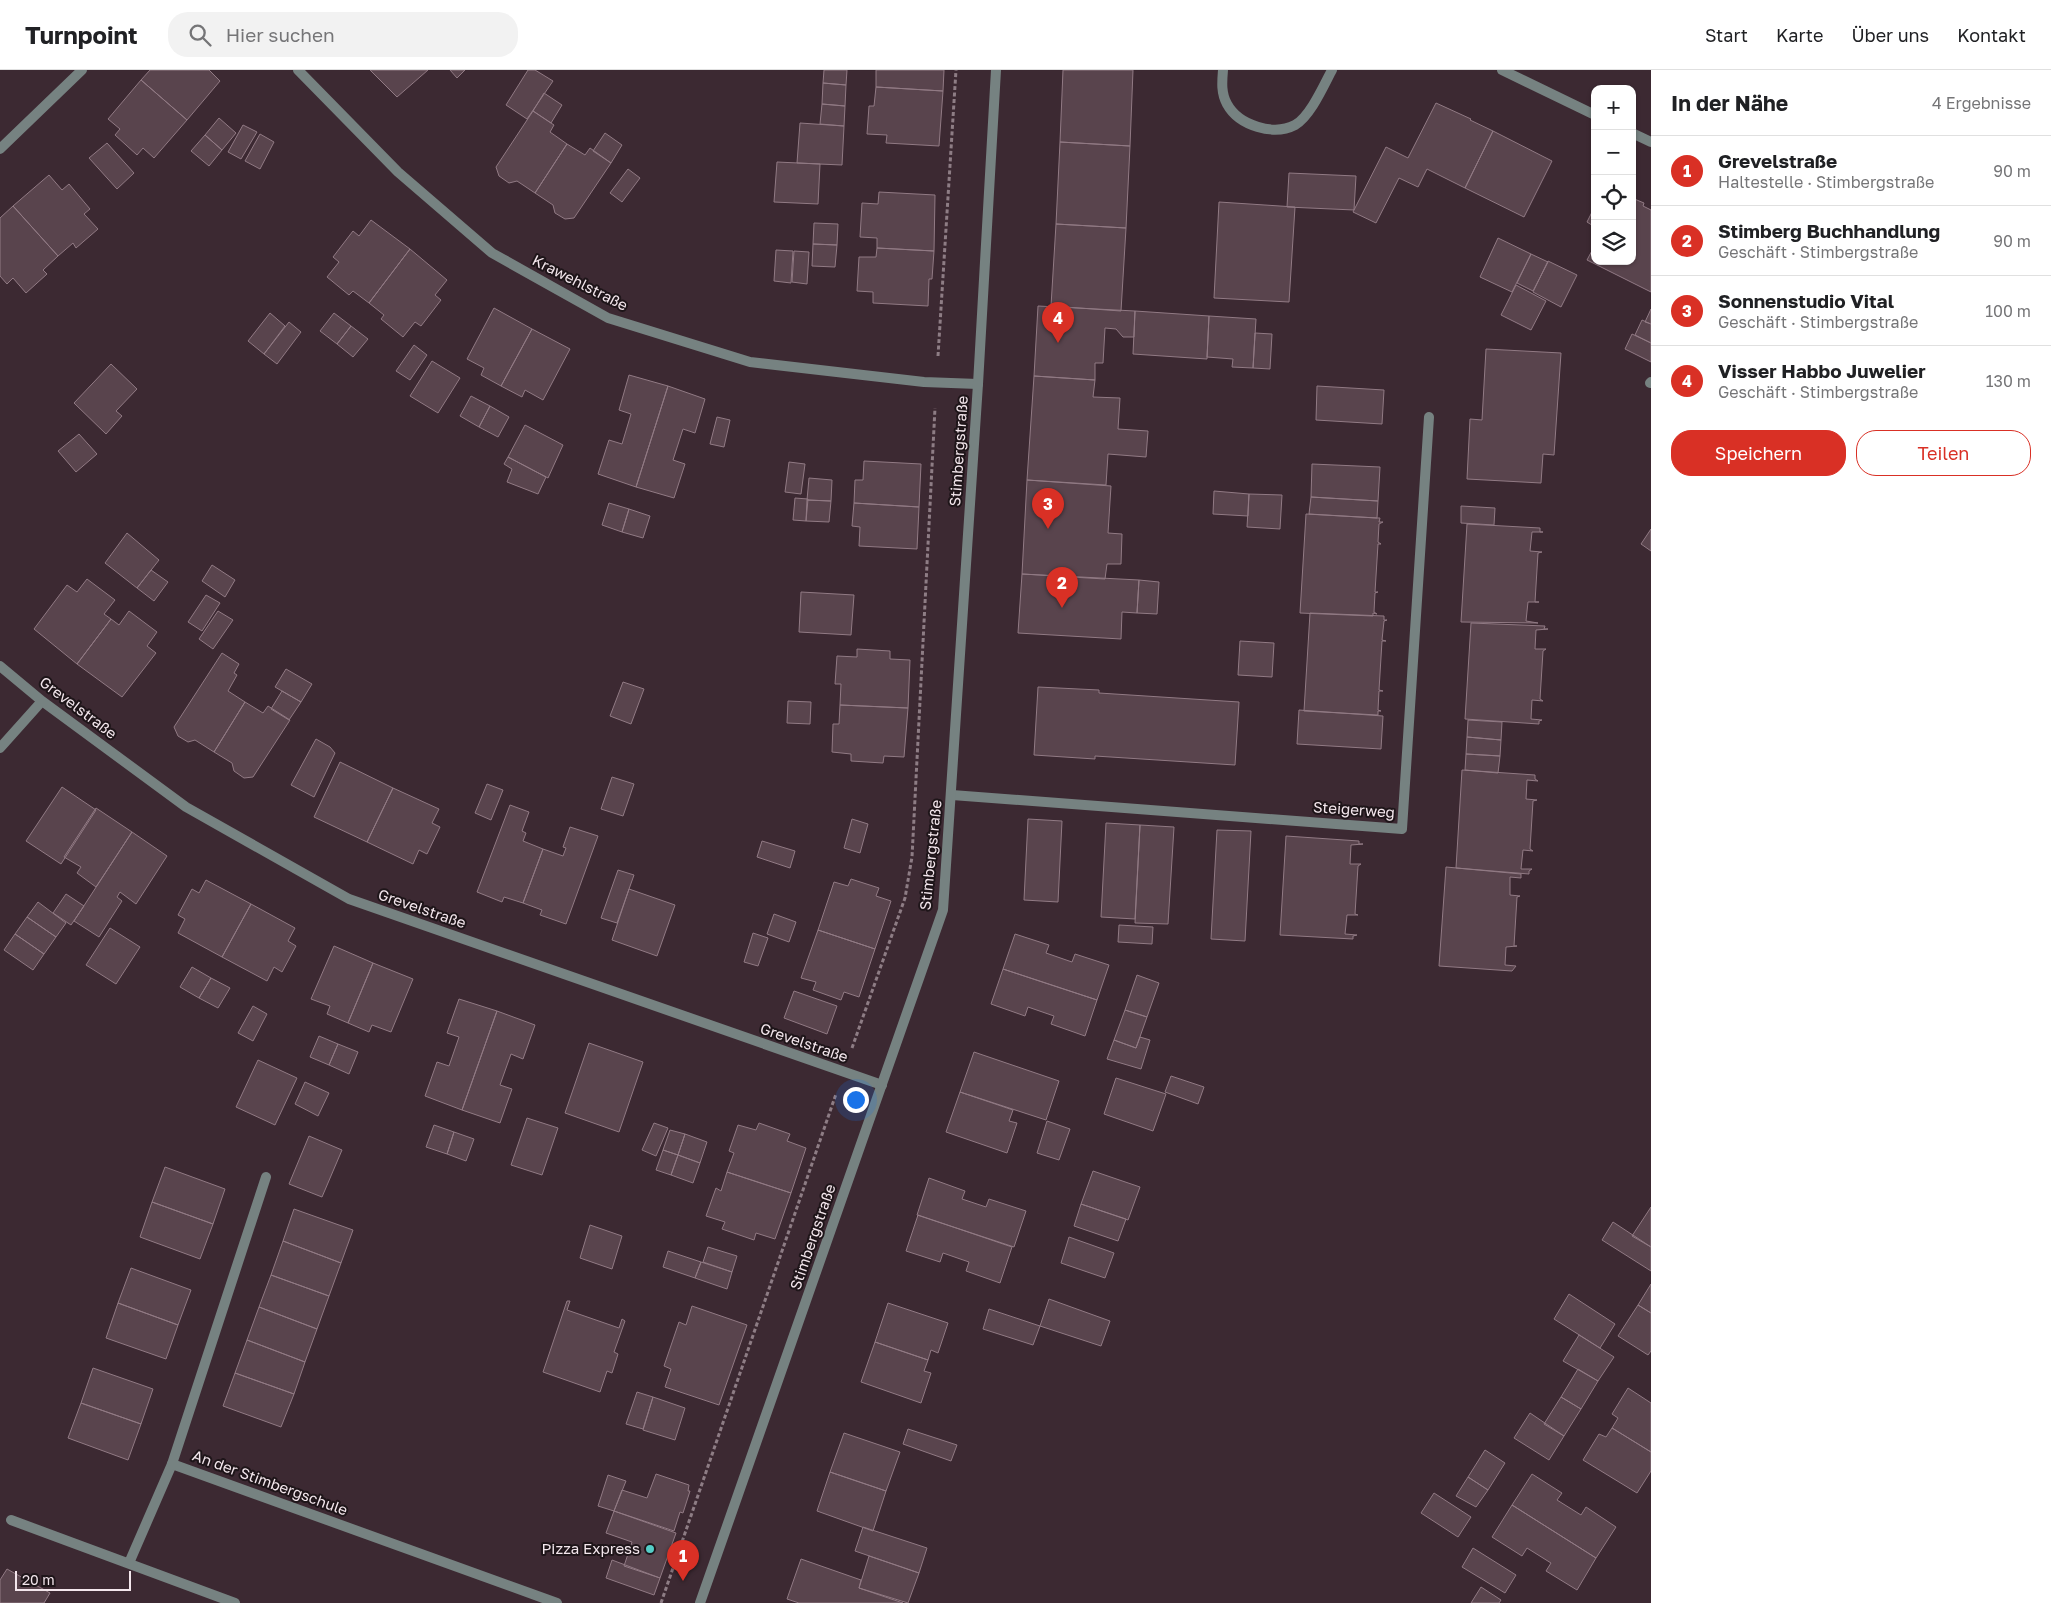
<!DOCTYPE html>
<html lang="de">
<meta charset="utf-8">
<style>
body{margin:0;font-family:"Golos Text",sans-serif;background:#f2f2f2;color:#202124}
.controls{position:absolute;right:15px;top:15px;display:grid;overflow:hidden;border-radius:10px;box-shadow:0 1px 4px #0004}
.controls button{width:45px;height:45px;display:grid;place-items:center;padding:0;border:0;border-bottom:1px solid #e0e0e0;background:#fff;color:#202124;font:25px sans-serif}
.scale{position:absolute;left:15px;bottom:12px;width:116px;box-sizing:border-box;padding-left:5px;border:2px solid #f3e6ec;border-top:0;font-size:14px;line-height:18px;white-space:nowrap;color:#f3e6ec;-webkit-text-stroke:4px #1e1519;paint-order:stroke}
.you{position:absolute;left:855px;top:1029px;width:18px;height:18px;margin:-12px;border:4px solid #fff;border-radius:50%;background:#1a73e8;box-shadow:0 0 0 8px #1a73e833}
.badge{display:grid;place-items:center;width:32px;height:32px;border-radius:50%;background:#d93025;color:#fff;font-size:16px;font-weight:700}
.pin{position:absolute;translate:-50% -41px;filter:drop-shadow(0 1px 2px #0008)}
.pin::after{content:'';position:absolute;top:26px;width:18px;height:15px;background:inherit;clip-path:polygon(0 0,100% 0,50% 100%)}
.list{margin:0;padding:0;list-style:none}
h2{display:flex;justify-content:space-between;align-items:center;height:65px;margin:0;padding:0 20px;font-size:21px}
h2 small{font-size:16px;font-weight:400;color:#757577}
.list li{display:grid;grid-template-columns:32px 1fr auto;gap:15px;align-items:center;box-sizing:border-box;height:70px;padding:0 20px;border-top:1px solid #e0e0e0}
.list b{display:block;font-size:19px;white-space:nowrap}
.list p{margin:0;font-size:16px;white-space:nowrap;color:#757577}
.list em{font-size:16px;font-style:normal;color:#757577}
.actions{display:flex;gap:10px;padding:15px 20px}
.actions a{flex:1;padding:11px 0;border:1px solid #d93025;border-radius:20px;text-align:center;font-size:18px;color:#d93025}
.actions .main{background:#d93025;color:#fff}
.icon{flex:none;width:28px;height:28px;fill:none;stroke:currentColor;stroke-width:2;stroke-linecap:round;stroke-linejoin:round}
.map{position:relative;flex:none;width:1651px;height:1533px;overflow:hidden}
header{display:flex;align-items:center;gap:30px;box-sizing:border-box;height:70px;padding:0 25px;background:#fff;border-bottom:1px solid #e0e0e0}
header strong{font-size:24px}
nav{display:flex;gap:28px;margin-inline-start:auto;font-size:18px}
.search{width:350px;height:45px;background:#f2f2f2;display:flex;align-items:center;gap:12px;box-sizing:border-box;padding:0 18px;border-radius:20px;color:#757577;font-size:19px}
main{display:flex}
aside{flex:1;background:#fff}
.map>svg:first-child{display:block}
.building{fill:#59444d;stroke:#917a84}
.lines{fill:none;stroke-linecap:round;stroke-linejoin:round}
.path{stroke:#8e7d85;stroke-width:3;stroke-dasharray:4 2.5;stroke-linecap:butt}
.service{stroke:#768281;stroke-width:10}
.minor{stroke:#768281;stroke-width:10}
.tertiary{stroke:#768281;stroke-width:10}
.poi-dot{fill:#54cdc7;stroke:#1e1519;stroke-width:2}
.labels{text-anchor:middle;stroke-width:4;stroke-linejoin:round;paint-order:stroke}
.street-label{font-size:15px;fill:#f3e6ec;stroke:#1e1519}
.poi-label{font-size:15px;fill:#f3e6ec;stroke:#1e1519;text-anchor:end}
</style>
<header>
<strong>Turnpoint</strong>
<div class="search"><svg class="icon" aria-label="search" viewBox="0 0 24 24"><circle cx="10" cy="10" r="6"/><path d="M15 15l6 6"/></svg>Hier suchen</div>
<nav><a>Start</a><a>Karte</a><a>Über uns</a><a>Kontakt</a></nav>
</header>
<main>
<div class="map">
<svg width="1651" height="1533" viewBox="0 0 1651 1533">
<rect width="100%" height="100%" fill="#3c2932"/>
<!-- building -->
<path class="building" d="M150 0H209L220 11 187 50 141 10Z
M370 0H428L397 27Z
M450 0H465L457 8Z
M528 0H535L553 11 527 49 506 35Z
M824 0H847L846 15 823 13Z
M876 0H944L943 21 876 17Z
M1063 0H1133L1130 76 1060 72Z
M141 10 187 50 154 88 143 78 137 85 115 65 120 59 108 49Z
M823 13 846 15 845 36 822 34Z
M876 17 943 21 939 76 886 73 887 65 867 64 869 36H874Z
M544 23 562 35 551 53 533 41Z
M1436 33 1471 49 1470 50 1493 61 1465 118 1427 99 1418 117 1399 108 1376 153 1353 142 1386 77 1408 88Z
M822 34 845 36 844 56 820 54Z
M533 41 554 55 550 62 567 74 535 123 517 111 509 113 499 106 496 97Z
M219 48 236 63 222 80 205 65Z
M800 53 844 56 842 95 797 93Z
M243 55 257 62 241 89 228 82Z
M1493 61 1552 91 1524 147 1465 118Z
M605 63 622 75 611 93 593 81Z
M260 64 274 72 260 99 245 91Z
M205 65 222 80 209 96 191 81Z
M1060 72 1130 76 1126 158 1056 154Z
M107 73 134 103 117 119 89 88Z
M567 74 585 85 590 78 611 93 574 148 565 149 555 143 553 135 535 123Z
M777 92 820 94 818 134 774 132Z
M628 99 640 108 622 132 610 123Z
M1289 103 1356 106 1354 140 1287 137Z
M49 105 62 120 69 114 90 139 84 144 98 159 76 178 73 173 58 186 13 136Z
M879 122 935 125 934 181 877 178V168L860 167 862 133 878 134Z
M1632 128 1644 133 1643 136 1651 140V222L1587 190 1595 175V191H1632Z
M1219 132 1295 137 1289 232 1214 228Z
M13 136 58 186 43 200 47 204 26 223 13 208 7 214 0 206V148Z
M1595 136V157L1587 152Z
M371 150 410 179 369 233 353 221 349 225 327 207 339 192 333 187 353 161 359 166Z
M814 153 838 154 837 175 813 174Z
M1056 154 1126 158 1121 241 1051 236Z
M1498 168 1531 184 1512 222 1480 207Z
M813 174 837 175 835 197 812 196Z
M877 178 934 181 932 209H929L928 236 873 233V222L857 221 859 187H876Z
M410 179 447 210 435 225 441 230 421 256 415 252 403 267 381 249 384 245 369 233Z
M776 180 793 181 791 213 774 211Z
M794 181 809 182 807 214 792 212Z
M1531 184 1548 192 1533 221 1517 213Z
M1548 191 1577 205 1561 237 1533 222Z
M1516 215 1546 231 1531 260 1501 245Z
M1038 236 1135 241 1134 267H1123L1116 259 1105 258 1103 293H1095V310L1034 306Z
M494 238 532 259 501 316 481 305 484 298 467 289Z
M1651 239V254L1645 252Z
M1135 241 1209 246 1207 289 1133 284Z
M270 243 285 256 264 284 248 271Z
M334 243 351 256 337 274 320 261Z
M1209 246 1256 249 1253 298 1232 297 1233 289 1207 287Z
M1642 250 1651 254V273L1635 265Z
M289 252 301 262 277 294 264 284Z
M351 256 368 269 353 287 337 274Z
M532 259 570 279 543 330 525 320 522 327 501 316Z
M1255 263 1272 264 1270 299 1253 298Z
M1632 264 1651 273V292L1625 279Z
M414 275 427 285 410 310 396 301Z
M1486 279 1561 283 1554 385 1543 384 1541 413 1467 409 1470 349 1482 350Z
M432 291 460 308 438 343 410 326Z
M111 294 137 319 116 341 122 346 106 364 74 333Z
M629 305 668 316 636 417 598 404 609 370 622 374 631 344 619 340Z
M1034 306 1095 310 1093 327 1120 328 1118 359 1148 361 1146 387 1108 384 1106 415 1027 410Z
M668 316 705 329 695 363 683 359 673 390 685 394 674 428 636 417Z
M1317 316 1384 320 1382 354 1316 350Z
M471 326 490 336 479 357 460 346Z
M490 336 509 347 498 367 479 357Z
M717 347 730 350 724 377 710 374Z
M525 355 563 375 548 408 508 387Z
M79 364 97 384 76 402 58 381Z
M508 387 546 407 538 424 507 412 512 399 504 394Z
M864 391 921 394 919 437 854 433 855 410H863Z
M789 392 805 394 801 424 785 422Z
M1312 394 1380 397 1378 431 1311 427Z
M809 408 832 410 831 431 807 430Z
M1027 410 1111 416 1108 463 1122 464 1121 494H1107L1105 509 1022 504Z
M1214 421 1249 424 1248 446 1213 444Z
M1249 424 1282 425 1280 459 1247 457Z
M1311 427 1378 431 1377 448 1309 444Z
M795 428 808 429 806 451 793 450Z
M807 430 831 431 829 452 806 451Z
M609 433 629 439 622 462 602 455Z
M854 433 919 437 917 479 859 476 860 457 852 456Z
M1461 436 1495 438 1494 455 1461 453Z
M629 439 650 446 643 468 622 462Z
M1306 444 1377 448H1380L1379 452H1383L1379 454 1378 472 1381 474H1378L1375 522H1378L1375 523 1374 542 1377 544 1373 543V546L1300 543Z
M1467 454 1540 458V462H1543H1532L1530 481 1542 482 1538 483 1535 532H1539H1528L1526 551 1538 553 1461 552Z
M1651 459V481L1641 474Z
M127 463 159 490 137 518 105 493Z
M212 495 235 510 225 527 202 511Z
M151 500 168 512 154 531 137 518Z
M1022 504 1139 510 1137 543 1122 542 1121 569 1018 563Z
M87 509 115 530 104 544 111 549 77 594 34 559 67 515 77 522Z
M1139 510 1159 512 1157 544 1137 543Z
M801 522 854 525 851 565 799 562Z
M206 525 220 533 202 561 188 552Z
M129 541 157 562 147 576 156 583 122 627 77 594 111 549 119 555Z
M218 541 233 550 213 579 199 569Z
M1310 543 1384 546V550H1387L1384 551 1382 570 1386 571H1382L1379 620 1383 621H1379L1378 640 1381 641H1378V645L1304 641Z
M1471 553 1545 556 1544 559H1548L1536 560 1535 579H1546L1543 581 1540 629 1543 631 1532 630 1531 649 1542 650 1539 651V654L1465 649Z
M1240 571 1274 573 1272 607 1238 605Z
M857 579 890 581V589L910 590 908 638 840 635 841 614H835L837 586 857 587Z
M222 583 239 594 234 603 237 605 228 621 245 632 214 682 195 670 188 672 178 666 174 657Z
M286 599 312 614 301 632 275 617Z
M623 612 644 619 631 654 610 646Z
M1038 617 1099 620V623L1239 632 1235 695 1095 686V689L1034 685Z
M282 621 301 632 289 650 271 639Z
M788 631 811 632 810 654 787 653Z
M245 632 263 643 268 636 290 650 253 707 244 708 234 701 232 693 214 682Z
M840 635 908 638 904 687 884 686 883 693 851 691V684L832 682 833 654H839Z
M1299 640 1383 646 1381 679 1297 674Z
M1468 650 1502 652 1501 670 1467 667Z
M1467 667 1501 670 1500 686 1466 684Z
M316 669 330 677 335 683 314 727 291 715Z
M1466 684 1500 686 1498 703 1465 700Z
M340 692 393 718 367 772 314 747Z
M1462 700 1535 705V709L1538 711 1527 710 1526 729 1537 730 1533 731 1530 779 1533 781 1523 780 1521 799H1532L1529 801V804L1456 798Z
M612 707 634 714 623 746 601 739Z
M487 714 503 720 491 750 475 743Z
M62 717 96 740 61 794 26 771Z
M393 718 439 739 432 753 440 757 427 784 419 780 413 794 367 772Z
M510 735 529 742 522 761 526 763 523 771 543 779 523 833 504 827 502 832 477 822Z
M96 738 132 762 96 817 77 803 81 797 64 787Z
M852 749 868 754 860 783 844 778Z
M1028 749 1062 751 1058 832 1024 830Z
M1106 753 1140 755 1135 849 1101 847Z
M1140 755 1174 757 1168 854 1135 853Z
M570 757 598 766 566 854 540 845 542 840 523 833 543 779 563 786 566 778 563 777Z
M1217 760 1251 761 1245 871 1211 869Z
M132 762 167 786 136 834 120 822 117 827 122 831 99 867 74 851Z
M1286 766 1359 771V774H1363L1351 775 1350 794H1361L1358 796 1355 844 1358 845H1347L1345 864 1357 865 1353 866V869L1280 865Z
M762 771 795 781 790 798 757 787Z
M1446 797 1521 804V808L1510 807V825L1520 826 1517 827 1514 876H1517L1506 877 1505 895 1516 896 1512 901 1439 896Z
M618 800 634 805 617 853 601 848Z
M851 809 879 818 876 826 891 831 875 879 818 860 834 812 848 816Z
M206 810 251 834 222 887 178 863 185 849 178 845 192 819 199 823Z
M629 819 675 835 657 886 612 870Z
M66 824 84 836 71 855 53 843Z
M38 832 66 853 56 867 27 847Z
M251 834 295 858 288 871 296 876 282 902 274 897 267 911 222 887Z
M774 844 796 852 789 872 767 864Z
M27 847 56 867 44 884 15 864Z
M1119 855 1153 857 1152 874 1118 872Z
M110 858 140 877 116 914 86 895Z
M818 860 875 879 859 927 844 922 841 930 813 920 816 912 801 908Z
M753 863 768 868 758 896 744 892Z
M15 864 44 884 33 900 4 880Z
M1015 864 1049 875 1046 883 1072 892 1075 884 1109 895 1097 930 1003 899Z
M334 876 373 893 348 953 327 944 330 936 311 929Z
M373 893 413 909 391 962 372 955 369 962 348 953Z
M192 897 211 908 199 928 180 917Z
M1003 899 1097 930 1085 966 1051 954 1054 946 1028 937 1025 946 991 934Z
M1137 905 1159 913 1147 947 1125 940Z
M211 908 230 918 218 938 199 928Z
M794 921 837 936 827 964 784 948Z
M459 929 497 941 462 1040 425 1026 437 992 449 996 459 967 447 963Z
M253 936 267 944 253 971 238 963Z
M1125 940 1147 947 1136 978 1114 970Z
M497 941 535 955 523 989 511 984 500 1015 512 1019 500 1053 462 1040Z
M319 966 338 974 329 995 310 987Z
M1140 967 1150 970 1141 999 1107 989 1114 970 1136 978Z
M589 973 643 992 619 1062 565 1043Z
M338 974 358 982 349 1004 329 995Z
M974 982 1059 1011 1046 1050 960 1022Z
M258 990 297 1008 275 1055 236 1037Z
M1171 1006 1204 1017 1198 1034 1165 1022Z
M1116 1008 1166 1024 1153 1061 1104 1044Z
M305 1012 329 1023 318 1046 295 1034Z
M960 1022 1013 1040 1009 1051 1017 1053 1007 1083 946 1062Z
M527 1048 558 1058 542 1105 511 1095Z
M1047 1051 1070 1059 1059 1090 1037 1083Z
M654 1053 668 1058 656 1086 642 1080Z
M759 1053 790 1064 787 1071 806 1078 791 1123 727 1102 734 1083 729 1081 738 1055 756 1060Z
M434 1055 454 1062 447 1084 426 1077Z
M670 1060 685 1064 678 1085 663 1080Z
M454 1062 474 1069 466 1091 447 1084Z
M685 1064 707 1072 700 1093 678 1085Z
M309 1066 342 1080 322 1127 289 1114Z
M663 1080 678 1085 671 1105 656 1100Z
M678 1085 700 1093 693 1113 671 1105Z
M165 1097 225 1119 213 1154 152 1132Z
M1093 1101 1140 1117 1128 1150 1081 1134Z
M727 1102 791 1123 775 1169 756 1163 754 1170 722 1159 725 1152 706 1146 716 1118 721 1121Z
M929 1108 965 1121 962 1129 986 1137 989 1129 1026 1141 1014 1177 917 1145Z
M152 1132 213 1154 200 1189 140 1167Z
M1081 1134 1126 1149 1118 1171 1074 1156Z
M1651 1137V1177L1632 1166Z
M294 1139 353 1160 341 1193 283 1171Z
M918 1145 1012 1177 1000 1213 966 1201 969 1192 943 1183 940 1192 906 1181Z
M1613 1152 1651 1177V1201L1602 1170Z
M590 1155 622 1166 612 1199 580 1188Z
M1069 1167 1114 1183 1105 1208 1061 1193Z
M283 1171 341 1193 329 1226 271 1205Z
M708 1177 737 1186 732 1202 703 1192Z
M668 1181 701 1192 695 1208 663 1197Z
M701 1192 732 1202 727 1219 695 1208Z
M131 1198 191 1220 178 1255 118 1233Z
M271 1205 329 1226 317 1259 259 1237Z
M1651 1214V1243L1638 1235Z
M1569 1224 1615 1254 1600 1278 1554 1249Z
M1049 1229 1110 1251 1101 1276 1040 1256Z
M567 1231H570L567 1240 619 1258 622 1249 625 1251 614 1282 618 1284 612 1303 607 1301 600 1322 543 1302Z
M118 1233 178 1255 166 1289 106 1268Z
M888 1233 948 1253 938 1283 931 1280 928 1290 875 1272Z
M1638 1235 1651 1243V1281L1648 1285 1618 1266Z
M692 1236 747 1255 719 1335 665 1317 671 1299 664 1296 679 1252 686 1255Z
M259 1237 317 1259 305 1292 247 1270Z
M989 1239 1040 1256 1033 1275 983 1259Z
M1579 1265 1614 1287 1598 1311 1563 1291Z
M247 1270 305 1292 294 1324 235 1303Z
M875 1272 928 1290 924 1301 931 1303 921 1333 861 1312Z
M93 1298 153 1319 141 1354 81 1333Z
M1578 1299 1598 1311 1581 1339 1561 1327Z
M235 1303 294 1324 281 1357 223 1336Z
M1628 1318 1651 1333V1382L1612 1358 1618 1348 1612 1344Z
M637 1322 653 1327 643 1359 626 1354Z
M653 1327 685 1338 675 1370 643 1360Z
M1561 1327 1581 1339 1564 1366 1544 1354Z
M81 1333 141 1354 128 1390 68 1368Z
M1530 1343 1564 1366 1549 1390 1514 1368Z
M1612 1358 1651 1382V1401L1637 1423 1583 1390 1599 1364 1606 1367Z
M908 1359 957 1375 951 1391 903 1374Z
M844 1363 900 1382 886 1421 830 1402Z
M1485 1380 1505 1393 1488 1420 1468 1407Z
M830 1402 886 1421 873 1461 817 1441Z
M656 1404 689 1415 688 1421H690L683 1443 680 1442 674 1461 614 1441 622 1420 647 1428Z
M1532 1404 1562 1423 1557 1430 1581 1445 1586 1437 1616 1457 1596 1488 1512 1435Z
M608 1405 626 1411 614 1441 598 1436Z
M1468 1407 1488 1420 1476 1437 1456 1426Z
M1434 1423 1471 1447 1458 1467 1421 1443Z
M1512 1435 1596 1488 1577 1520 1546 1501 1551 1493 1527 1478 1522 1486 1492 1467Z
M614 1441 676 1463 660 1508 624 1496 632 1472 606 1463Z
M863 1457 927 1478 919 1503 855 1481Z
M1473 1478 1516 1505 1505 1523 1462 1497Z
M869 1486 919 1503 908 1533 859 1518Z
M801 1489 861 1510 859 1518 903 1533H799L787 1529Z
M612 1490 660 1508 654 1525 606 1508Z
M7 1499 50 1523 44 1533H0V1510Z
M1481 1517 1501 1530 1499 1533H1471Z"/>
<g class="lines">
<!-- path -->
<path class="path" d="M938 286 956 0
M852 978 905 828 912 787 935 338
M661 1533 836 1024"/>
<!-- service -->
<path class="service" d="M1223 0C1222 12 1221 23 1227 34 1239 56 1274 66 1295 55 1310 47 1324 15 1332 0
M1650 313 1651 312
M11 1450 235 1533
M129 1493 172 1394"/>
<!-- minor -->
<path class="minor" d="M298 0 398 102 492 183 608 248 750 292 924 312 978 314
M1502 0 1595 45
M1632 63 1651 72
M0 79 82 0
M0 596 42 631 186 737 349 829 882 1015
M0 678 42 631
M952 725 1402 759 1429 347
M266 1107 172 1394 557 1533"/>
<!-- tertiary -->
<path class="tertiary" d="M700 1533 943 840 978 314 996 0"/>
</g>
<!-- markers -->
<circle class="poi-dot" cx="650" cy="1479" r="5"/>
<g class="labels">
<!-- street labels -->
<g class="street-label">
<text transform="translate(580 213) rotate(27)" y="5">Krawehlstraße</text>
<text transform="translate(959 381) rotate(-86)" y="5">Stimbergstraße</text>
<text transform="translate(78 638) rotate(37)" y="5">Grevelstraße</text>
<text transform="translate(1354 740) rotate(4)" y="5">Steigerweg</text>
<text transform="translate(931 785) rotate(-84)" y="5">Stimbergstraße</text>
<text transform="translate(422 839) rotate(19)" y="5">Grevelstraße</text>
<text transform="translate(804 973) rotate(19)" y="5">Grevelstraße</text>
<text transform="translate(813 1167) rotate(-71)" y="5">Stimbergstraße</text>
<text transform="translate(270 1413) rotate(20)" y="5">An der Stimbergschule</text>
</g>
<!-- poi labels -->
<g class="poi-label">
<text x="640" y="1484">Pizza Express</text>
</g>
</g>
</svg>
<div class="controls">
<button>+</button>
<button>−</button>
<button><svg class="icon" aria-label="locate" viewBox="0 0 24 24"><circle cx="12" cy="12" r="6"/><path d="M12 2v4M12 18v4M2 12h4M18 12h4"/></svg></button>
<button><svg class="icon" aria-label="layers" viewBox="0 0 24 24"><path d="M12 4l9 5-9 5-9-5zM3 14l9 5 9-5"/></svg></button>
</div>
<div class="scale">20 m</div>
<div class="you"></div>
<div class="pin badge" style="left:683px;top:1511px">1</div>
<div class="pin badge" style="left:1062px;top:538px">2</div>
<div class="pin badge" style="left:1048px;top:459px">3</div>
<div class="pin badge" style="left:1058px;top:273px">4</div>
</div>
<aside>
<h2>In der Nähe<small>4 Ergebnisse</small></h2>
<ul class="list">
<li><span class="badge">1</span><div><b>Grevelstraße</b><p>Haltestelle · Stimbergstraße</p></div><em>90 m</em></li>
<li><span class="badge">2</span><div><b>Stimberg Buchhandlung</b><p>Geschäft · Stimbergstraße</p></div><em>90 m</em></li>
<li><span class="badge">3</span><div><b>Sonnenstudio Vital</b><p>Geschäft · Stimbergstraße</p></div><em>100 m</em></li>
<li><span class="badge">4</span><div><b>Visser Habbo Juwelier</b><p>Geschäft · Stimbergstraße</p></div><em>130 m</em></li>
</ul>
<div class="actions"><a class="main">Speichern</a><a>Teilen</a></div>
</aside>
</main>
